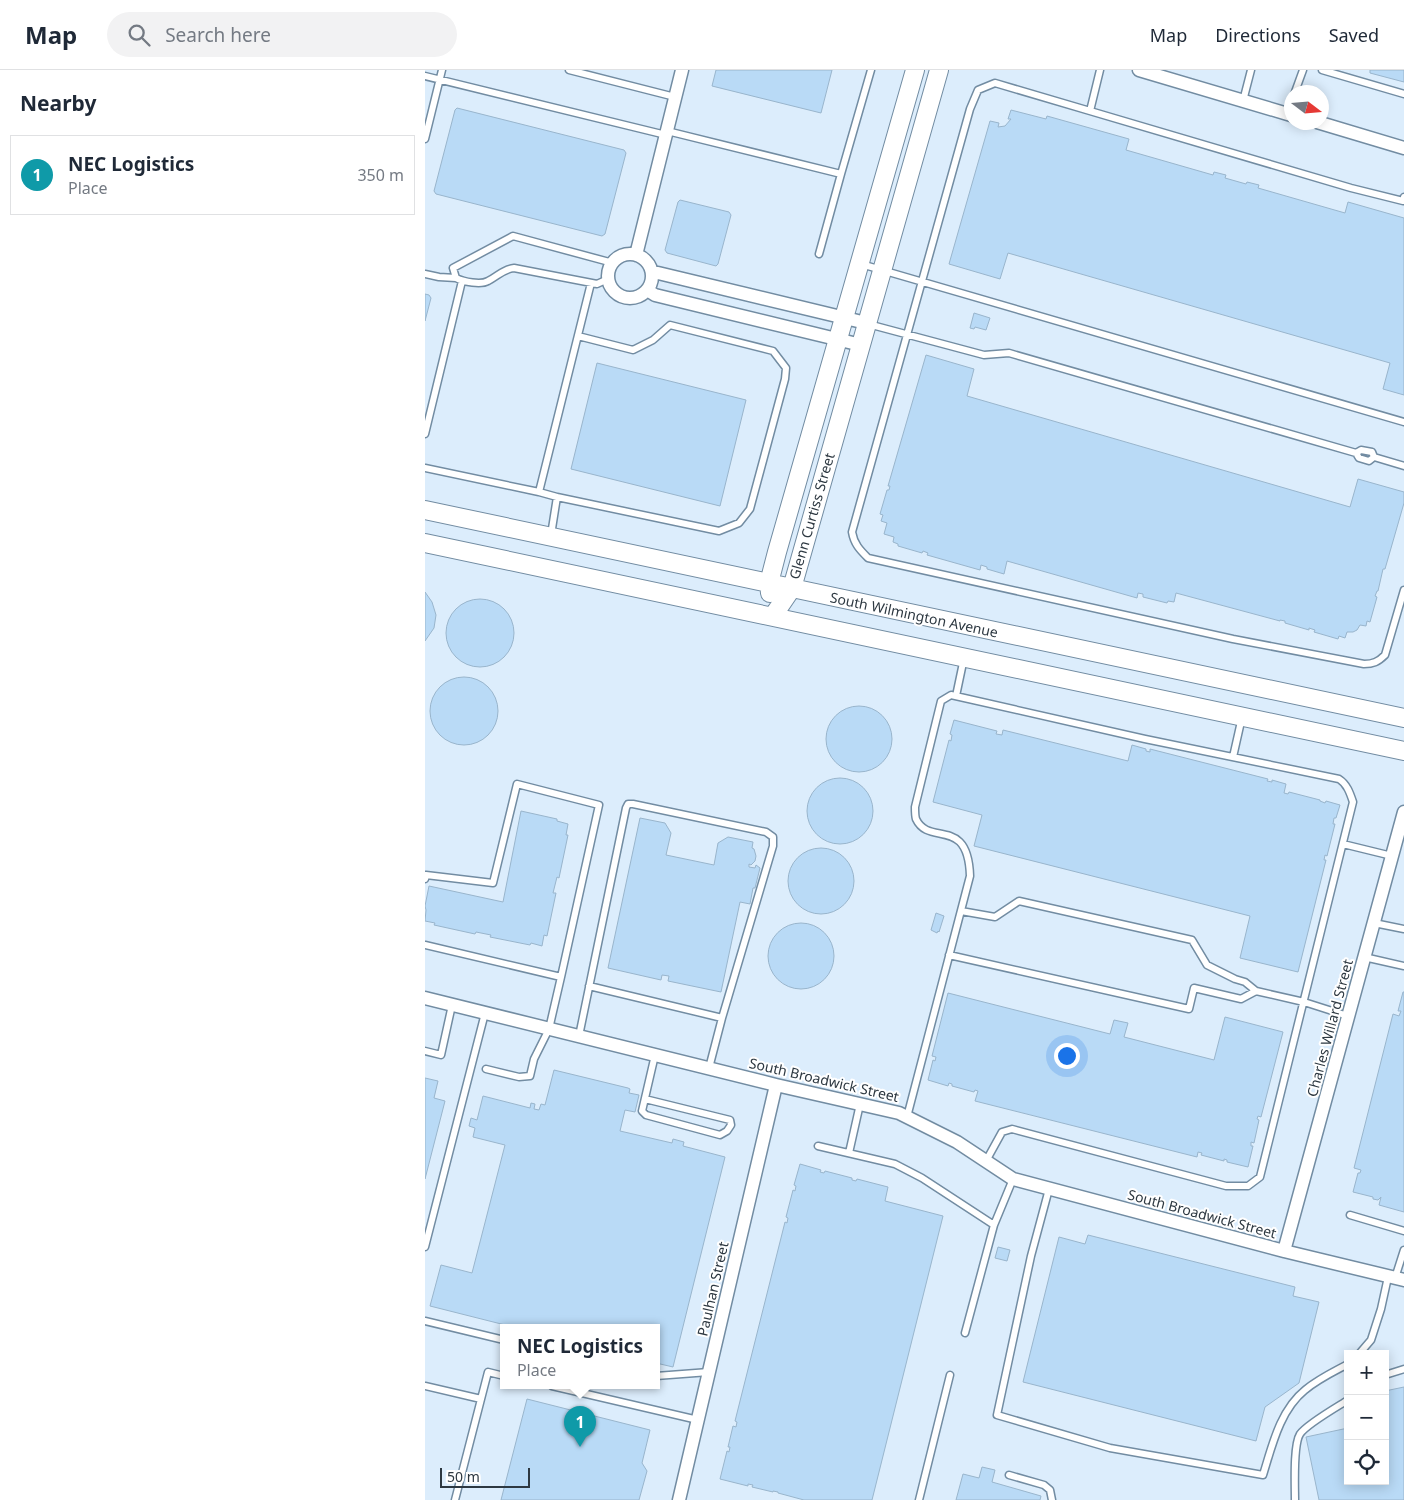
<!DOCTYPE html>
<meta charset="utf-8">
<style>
body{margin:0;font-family:"Noto Sans",sans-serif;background:#f2f2f3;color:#1f2937}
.controls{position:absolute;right:15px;bottom:15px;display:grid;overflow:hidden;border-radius:0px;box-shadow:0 2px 12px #0003}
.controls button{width:45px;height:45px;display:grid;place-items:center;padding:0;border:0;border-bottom:1px solid #e0e1e3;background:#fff;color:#1f2937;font:25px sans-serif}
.compass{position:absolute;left:859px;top:15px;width:45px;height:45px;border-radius:50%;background:#fff;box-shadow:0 2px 12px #0003;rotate:106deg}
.scale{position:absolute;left:15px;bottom:12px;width:90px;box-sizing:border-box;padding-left:5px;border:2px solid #2d3841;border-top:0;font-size:14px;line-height:18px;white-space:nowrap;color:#2d3841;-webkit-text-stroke:4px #fff;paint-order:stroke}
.you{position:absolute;left:641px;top:985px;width:18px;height:18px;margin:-12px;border:4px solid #fff;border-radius:50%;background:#1a73e8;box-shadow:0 0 0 8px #1a73e833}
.badge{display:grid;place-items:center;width:32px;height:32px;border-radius:50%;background:#0f766e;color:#fff;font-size:16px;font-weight:700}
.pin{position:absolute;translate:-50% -41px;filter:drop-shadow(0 1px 2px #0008)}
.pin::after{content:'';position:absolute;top:26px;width:18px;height:15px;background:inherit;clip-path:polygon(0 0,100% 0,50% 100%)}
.popup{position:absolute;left:75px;top:1254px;width:160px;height:65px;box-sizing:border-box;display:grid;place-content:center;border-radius:0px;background:#fff;filter:drop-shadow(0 1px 4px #0005);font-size:16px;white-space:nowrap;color:#747a83}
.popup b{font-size:19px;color:#1f2937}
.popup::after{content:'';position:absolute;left:50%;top:100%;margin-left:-10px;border:10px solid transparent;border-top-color:#fff}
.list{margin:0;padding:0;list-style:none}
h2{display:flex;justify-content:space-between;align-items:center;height:65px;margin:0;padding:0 20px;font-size:21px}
h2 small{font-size:16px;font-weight:400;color:#747a83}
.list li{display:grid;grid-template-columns:32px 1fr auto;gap:15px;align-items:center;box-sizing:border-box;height:80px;margin:0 10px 10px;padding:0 10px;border:1px solid #e0e1e3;border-radius:0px}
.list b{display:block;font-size:19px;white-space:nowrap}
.list p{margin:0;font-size:16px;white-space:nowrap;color:#747a83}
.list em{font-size:16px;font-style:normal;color:#747a83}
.icon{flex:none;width:28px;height:28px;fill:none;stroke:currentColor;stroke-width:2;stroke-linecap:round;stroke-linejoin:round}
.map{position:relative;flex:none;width:979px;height:1430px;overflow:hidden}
header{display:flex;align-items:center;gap:30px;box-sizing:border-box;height:70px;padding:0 25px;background:#fff;border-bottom:1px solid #e0e1e3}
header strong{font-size:24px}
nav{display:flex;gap:28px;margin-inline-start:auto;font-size:18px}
.search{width:350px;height:45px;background:#f2f2f3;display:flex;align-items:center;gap:12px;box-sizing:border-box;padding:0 18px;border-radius:28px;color:#747a83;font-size:19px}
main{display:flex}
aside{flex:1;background:#fff}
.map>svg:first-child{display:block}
.building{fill:#b9daf6;stroke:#99b5cc}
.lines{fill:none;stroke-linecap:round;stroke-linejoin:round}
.lane-casing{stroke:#728ca2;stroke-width:9}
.street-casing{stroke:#728ca2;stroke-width:15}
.secondary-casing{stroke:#728ca2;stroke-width:20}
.lane{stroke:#fff;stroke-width:6}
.street{stroke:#fff;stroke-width:12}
.secondary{stroke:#fff;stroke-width:18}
.labels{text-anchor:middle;stroke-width:4;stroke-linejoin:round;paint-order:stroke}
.street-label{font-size:14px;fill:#2d3841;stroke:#fff}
</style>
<header>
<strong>Map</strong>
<div class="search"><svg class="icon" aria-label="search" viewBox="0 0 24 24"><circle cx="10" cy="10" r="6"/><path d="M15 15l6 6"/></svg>Search here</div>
<nav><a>Map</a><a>Directions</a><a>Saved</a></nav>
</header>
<main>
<aside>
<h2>Nearby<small></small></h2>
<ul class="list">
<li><span class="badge" style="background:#0f9aa8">1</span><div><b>NEC Logistics</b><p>Place</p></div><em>350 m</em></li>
</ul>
</aside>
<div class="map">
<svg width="979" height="1430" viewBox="0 0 979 1430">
<rect width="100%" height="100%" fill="#dcedfc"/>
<!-- building -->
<path class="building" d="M291 0H407L396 43 287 16Z
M945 0H979V12L945 3Z
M32 38 199 80 201 83 180 164 177 166 11 124 9 121 30 40Z
M586 40 621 49 622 46 704 69 701 80 788 105 789 102 801 105 800 108 821 114 822 112 834 115 833 118 920 143 923 132 979 148V325L958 319 965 293 583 183 575 209 524 194 565 51 574 53 573 57 580 56 586 49H583Z
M255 130 304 142 306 145 293 194 291 196 242 183 240 180 253 132Z
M0 224 4 225 6 228 0 251Z
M549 243 565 248 561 260 550 257 549 259 545 258Z
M501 285 549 299 542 326 925 437 933 409 979 422V433L960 499H958L953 521H952L950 526 952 527 945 552 942 551 941 556 935 555 932 560 928 562H922L920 568 914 566 913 569 889 562 890 560 884 558V560L860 553V551L855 550V551L751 523 749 532 743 531 742 533 718 527V524L713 523 712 528 582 491 579 504 562 499V497L556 495 555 500 502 485 503 483 498 481 497 483 473 476V474L468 472 469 467 459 464 462 453 456 451 458 445 455 444 462 420H464L465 416H463Z
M172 293 321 330 295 436 146 399Z
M0 522 7 532 11 545 9 558 0 571Z
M21 563a34 34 0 1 1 68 0a34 34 0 1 1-68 0Z
M5 641a34 34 0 1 1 68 0a34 34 0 1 1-68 0Z
M401 669a33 33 0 1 1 66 0a33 33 0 1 1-66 0Z
M529 650 572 661 571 664 577 665 578 660 703 691 707 675 721 679V681L725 682V679L843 709 842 711 847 712V710L861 714 859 723 863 724 864 722 895 730V731L900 733 901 731 915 735 911 748H909L908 754H910L902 786 900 785 899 790H901L873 902 815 888 825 846 549 776 557 745 508 732 524 670 526 671 527 665 525 664Z
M382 741a33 33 0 1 1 66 0a33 33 0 1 1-66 0Z
M96 741 132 749V751L143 754 141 765H143L134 808 132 807 128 823H131L122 866 119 865 117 876 106 873 105 875 65 867 66 865 51 862 50 864 9 855 10 853 0 851 1 840 0 836 4 816 78 832Z
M215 748 240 753 246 763 241 785 289 795 293 773 303 767 328 772 327 778 329 779 331 786 330 791 326 795 324 794V797L330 798 331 795 335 798 330 818H328L325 834 315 832 296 922 243 911 244 906 237 905 236 910 183 898Z
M363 811a33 33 0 1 1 66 0a33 33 0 1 1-66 0Z
M511 843 519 846 514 862 513 861 512 863 506 860Z
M343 886a33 33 0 1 1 66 0a33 33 0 1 1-66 0Z
M978 922H979V1142L954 1135 956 1127 953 1130 948 1129V1127L928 1122 933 1103H935L936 1100 929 1098 968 944 974 946 976 941H973Z
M523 923 685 964 689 950 703 953 699 967 789 990 800 947 858 962 836 1047 833 1046 832 1049 834 1050 829 1073 826 1072V1076H828L823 1097 802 1092V1090L799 1089V1091L776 1085 777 1083 773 1082 772 1087 550 1031 553 1021 550 1020 549 1022 527 1016V1014L524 1013 523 1016 503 1010 508 990 510 991 511 987 507 986Z
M129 1000 203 1018 205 1019 204 1023 214 1025 210 1042 200 1040 195 1061 247 1073 248 1069 259 1072 258 1076 300 1087 248 1297 231 1293V1258H92L5 1236 16 1195 47 1203 80 1075 48 1067 50 1058 44 1056 46 1048 52 1050 58 1026 105 1038 106 1033 110 1034 109 1039 114 1040 116 1034 120 1035Z
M0 1008 13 1011 9 1028 20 1031 0 1109Z
M375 1094 396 1100 395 1102 399 1103 400 1101 427 1108V1110L431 1111 432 1109 463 1117 460 1131 518 1146 447 1430H379L353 1423V1422L348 1421V1422L327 1417 328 1415 323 1414V1416L295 1409 302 1381 304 1382 305 1377H303L308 1356 311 1357 312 1352 310 1351 360 1152 362 1153 363 1148 361 1147 368 1120 370 1121 371 1116 369 1115Z
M663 1165 870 1217 868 1226 894 1232 874 1313 840 1337 831 1371 598 1312 634 1167 660 1174Z
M573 1177 585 1180 582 1191 570 1188Z
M979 1317V1430H894L881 1367 923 1358V1411H960V1321Z
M102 1329 225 1360 217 1393 222 1401 214 1430H76Z
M557 1397 570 1400 567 1412 616 1426 615 1430H531L538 1404 554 1408Z"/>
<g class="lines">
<defs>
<path id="lane" d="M144 0 250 27
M675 0 665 41 570 13 553 20 545 39 427 462C429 474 435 480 443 488L808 569 939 594C948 594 953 592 960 585L979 520
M897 0 979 24
M0 6 241 65
M870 22 878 0
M818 31 826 0
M665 41 926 118 978 131 979 127
M863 44 866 34
M242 61 416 104 446 0
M0 69 17 0
M394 184 416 104
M436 194 979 352
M0 204 14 207 31 208
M183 209 172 214 89 198C78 199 73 206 63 211 56 215 39 212 31 208L28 198 88 166 188 193
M443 254 559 285 584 283 931 383
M0 364 37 211
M949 387 944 391 934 388 931 383 936 380 947 382 949 387 979 396
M0 398 114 422
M132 427 294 461 314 453 325 439 360 309 361 298 348 281 245 255 228 270 208 280 153 266
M126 465 132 427 114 422 166 213
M531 626 539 588
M808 687 817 647
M918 774 967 786
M0 809 1 805 68 813 92 714 174 735 136 907 0 875
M536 841 570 847 594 831 767 870 782 895 810 909 820 912 831 921 879 932 923 946
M949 853 979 859
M524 885 764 939 769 918 816 929 831 921
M939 887 979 896
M154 966 201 738 203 734H208L341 762 348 767V776L297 948 164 916
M0 981 16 985 27 935
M284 998 297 948
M61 999 94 1007 105 1006 109 989 124 959 136 907
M220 1029 305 1050 306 1055 302 1061 295 1065 221 1045 217 1041 230 985
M482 1047 545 806C543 745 504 777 491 749 490 746 490 740 490 737L516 631 526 625 720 669 914 709C922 714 925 723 928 732L835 1107 823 1116H801L587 1059 577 1062 561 1091
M393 1076 470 1094 497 1108 569 1155 588 1109
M424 1083 435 1034
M624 1119 606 1186 572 1345 685 1378 838 1405C847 1376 855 1340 880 1320 893 1309 908 1302 923 1294
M925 1145 979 1161
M0 1177 60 943
M970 1208 979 1180
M0 1251 79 1270
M540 1263 569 1155
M934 1284 946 1270 956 1239 963 1207
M960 1305 979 1299
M231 1306 284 1302
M0 1316 56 1329
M127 1316 273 1350
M584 1405 619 1415 625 1420 627 1430
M30 1430 63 1302 79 1306
M494 1430 525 1305
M870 1430C870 1416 868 1375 875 1364 882 1354 912 1337 923 1330"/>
<path id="street" d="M714 0 866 45
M892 52 979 78
M183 206a22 22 0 1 1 44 0a22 22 0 1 1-44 0Z
M211 185 257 0
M227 204 233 203 441 253
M222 220 230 225 436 275
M0 928 351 1015 474 1043 532 1072 588 1109 859 1181 979 1210
M859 1181 979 742
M254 1430 351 1015"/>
<path id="secondary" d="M0 440 979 648
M0 473 979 681
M345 523 344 513 352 482 490 0
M348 546 367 518 514 0"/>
</defs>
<!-- lane casing -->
<use href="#lane" class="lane-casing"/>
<!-- street casing -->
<use href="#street" class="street-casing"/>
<!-- secondary casing -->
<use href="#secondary" class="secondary-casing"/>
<!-- lane -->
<use href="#lane" class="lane"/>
<!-- street -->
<use href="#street" class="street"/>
<!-- secondary -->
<use href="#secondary" class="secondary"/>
</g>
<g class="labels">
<!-- street labels -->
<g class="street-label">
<text transform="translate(387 446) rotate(-74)" y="5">Glenn Curtiss Street</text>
<text transform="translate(489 545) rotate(12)" y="5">South Wilmington Avenue</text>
<text transform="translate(905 958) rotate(-75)" y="5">Charles Willard Street</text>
<text transform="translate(399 1010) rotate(13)" y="5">South Broadwick Street</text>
<text transform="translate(777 1144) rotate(15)" y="5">South Broadwick Street</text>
<text transform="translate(288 1219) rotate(-77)" y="5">Paulhan Street</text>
</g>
</g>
</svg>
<div class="controls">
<button>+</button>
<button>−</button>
<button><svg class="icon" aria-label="locate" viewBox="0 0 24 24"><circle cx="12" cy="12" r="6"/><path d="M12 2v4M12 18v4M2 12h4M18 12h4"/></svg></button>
</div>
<svg class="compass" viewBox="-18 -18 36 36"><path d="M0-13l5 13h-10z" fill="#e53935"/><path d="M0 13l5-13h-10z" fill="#747a83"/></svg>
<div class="scale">50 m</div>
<div class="you"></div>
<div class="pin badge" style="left:155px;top:1377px;background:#0f9aa8">1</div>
<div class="popup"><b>NEC Logistics</b>Place</div>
</div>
</main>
